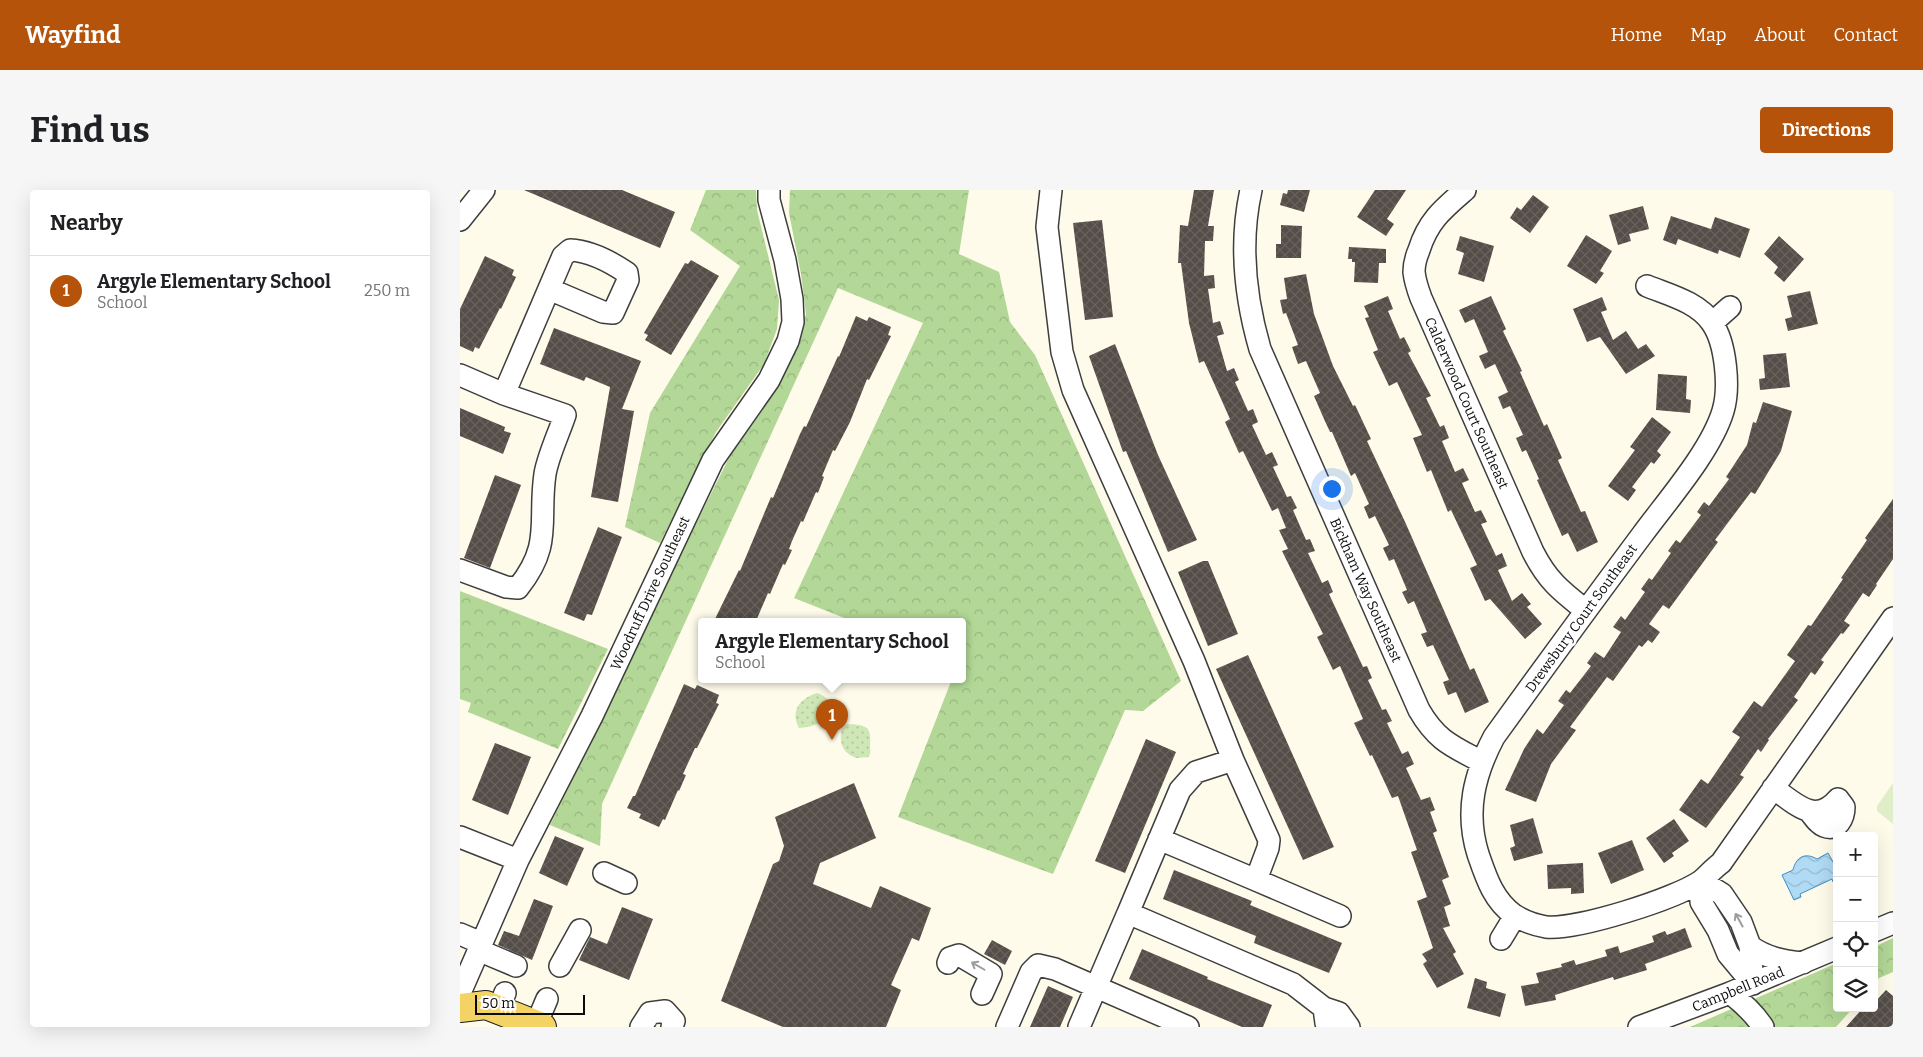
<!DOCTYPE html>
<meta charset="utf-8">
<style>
body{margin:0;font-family:Bitter,serif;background:#f6f6f6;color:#202124}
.controls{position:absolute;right:15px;bottom:15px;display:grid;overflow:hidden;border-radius:5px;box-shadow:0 5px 20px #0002}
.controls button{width:45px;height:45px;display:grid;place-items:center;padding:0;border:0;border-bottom:1px solid #e0e0e0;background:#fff;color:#202124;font:25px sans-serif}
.scale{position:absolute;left:15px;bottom:12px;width:110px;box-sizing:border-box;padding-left:5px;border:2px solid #0b0b0b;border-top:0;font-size:14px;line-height:18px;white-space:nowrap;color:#0b0b0b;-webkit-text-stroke:4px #fff;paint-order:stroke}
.you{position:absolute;left:871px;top:298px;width:18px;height:18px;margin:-12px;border:4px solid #fff;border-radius:50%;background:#1a73e8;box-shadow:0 0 0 8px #1a73e833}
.badge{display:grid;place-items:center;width:32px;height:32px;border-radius:50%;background:#b45309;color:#fff;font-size:16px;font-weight:700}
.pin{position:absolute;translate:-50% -41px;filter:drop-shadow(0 1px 2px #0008)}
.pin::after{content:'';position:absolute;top:26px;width:18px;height:15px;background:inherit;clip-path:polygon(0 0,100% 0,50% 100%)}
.popup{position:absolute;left:238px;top:428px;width:268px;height:65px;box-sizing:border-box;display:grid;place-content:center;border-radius:5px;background:#fff;filter:drop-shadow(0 1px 4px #0005);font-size:16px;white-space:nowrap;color:#757577}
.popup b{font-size:19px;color:#202124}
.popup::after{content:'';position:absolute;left:50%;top:100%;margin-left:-10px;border:10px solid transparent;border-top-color:#fff}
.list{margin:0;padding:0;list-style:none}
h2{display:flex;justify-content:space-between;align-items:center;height:65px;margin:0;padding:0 20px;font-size:21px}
h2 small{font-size:16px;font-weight:400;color:#757577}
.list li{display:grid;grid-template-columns:32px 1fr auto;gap:15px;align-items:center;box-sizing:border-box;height:70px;padding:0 20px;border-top:1px solid #e0e0e0}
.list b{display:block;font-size:19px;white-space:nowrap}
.list p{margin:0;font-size:16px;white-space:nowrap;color:#757577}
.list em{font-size:16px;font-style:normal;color:#757577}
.icon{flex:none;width:28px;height:28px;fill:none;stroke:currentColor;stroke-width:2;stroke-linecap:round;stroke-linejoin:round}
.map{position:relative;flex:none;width:1433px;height:837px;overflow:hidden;border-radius:5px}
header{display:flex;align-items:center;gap:30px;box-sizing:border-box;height:70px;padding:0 25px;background:#b45309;color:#fff}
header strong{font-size:24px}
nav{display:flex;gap:28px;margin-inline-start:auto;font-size:18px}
.intro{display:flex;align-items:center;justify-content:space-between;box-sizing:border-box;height:120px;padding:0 30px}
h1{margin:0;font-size:35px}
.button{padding:12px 22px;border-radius:5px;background:#b45309;color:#fff;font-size:18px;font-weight:700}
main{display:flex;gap:30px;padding:0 30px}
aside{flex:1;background:#fff;border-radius:5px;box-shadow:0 5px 20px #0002}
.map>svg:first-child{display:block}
.grass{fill:url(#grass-dots)}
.forest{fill:url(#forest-crowns)}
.pitch{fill:#e0eec7}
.water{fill:url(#water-waves);stroke:#3b8ec8}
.building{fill:url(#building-cross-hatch)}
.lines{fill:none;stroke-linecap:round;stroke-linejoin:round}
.minor-casing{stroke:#3e3e3e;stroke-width:24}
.major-casing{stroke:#1c1c1c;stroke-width:30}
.minor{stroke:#fff;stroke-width:21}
.major{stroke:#f4d365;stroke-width:28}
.oneway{stroke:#9d9d9d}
.labels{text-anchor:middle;stroke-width:5;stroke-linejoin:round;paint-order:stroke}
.street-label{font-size:14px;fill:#0b0b0b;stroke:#fff}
</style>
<header>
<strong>Wayfind</strong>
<nav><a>Home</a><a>Map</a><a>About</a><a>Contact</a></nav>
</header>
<div class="intro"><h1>Find us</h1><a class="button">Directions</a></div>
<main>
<aside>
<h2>Nearby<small></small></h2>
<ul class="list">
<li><span class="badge">1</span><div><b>Argyle Elementary School</b><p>School</p></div><em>250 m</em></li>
</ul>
</aside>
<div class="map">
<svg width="1433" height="837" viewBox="0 0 1433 837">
<defs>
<pattern id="grass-dots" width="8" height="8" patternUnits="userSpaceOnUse" patternTransform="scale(1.25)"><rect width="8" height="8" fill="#cfe7b6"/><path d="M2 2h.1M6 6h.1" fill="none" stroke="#b0c59b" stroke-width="1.8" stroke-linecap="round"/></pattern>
<pattern id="forest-crowns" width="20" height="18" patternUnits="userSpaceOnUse" patternTransform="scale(1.25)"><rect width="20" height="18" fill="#b2d796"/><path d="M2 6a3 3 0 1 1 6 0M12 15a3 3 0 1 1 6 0" fill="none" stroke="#98b780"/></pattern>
<pattern id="water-waves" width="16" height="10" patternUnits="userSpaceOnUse" patternTransform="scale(1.25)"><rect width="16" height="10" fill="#b1daf4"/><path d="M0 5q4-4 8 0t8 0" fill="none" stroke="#97bad0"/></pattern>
<pattern id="building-cross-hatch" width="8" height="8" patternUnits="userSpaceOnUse" patternTransform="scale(1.25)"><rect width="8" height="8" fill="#544d48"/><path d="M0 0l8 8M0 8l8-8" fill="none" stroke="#68625e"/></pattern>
</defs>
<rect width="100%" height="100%" fill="#fefbea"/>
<!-- grass -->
<path class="grass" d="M357 503C364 505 369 509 371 516 375 532 351 537 339 538 330 521 340 508 357 503Z
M387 534C404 535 412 535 410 554 410 559 411 562 409 567L396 568C382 562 380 554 381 540Z"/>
<!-- forest -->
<path class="forest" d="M246 0H296L297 20 319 110 317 139 304 174 256 242 200 353 165 337 190 223 280 76 230 40Z
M330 0H509L499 64 539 82 550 132 575 165 721 491 683 521 665 520 593 684 438 627 492 489H502V431H392L334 408 463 133 378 98 142 614 140 656 90 635 222 361 272 262 317 197 338 156 346 124 341 84 329 23Z
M0 401 148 459 98 559 8 522 11 513 0 509Z
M1433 748V782L1419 788 1414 793V757Z
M1377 773V818H1393L1376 837H1230Z"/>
<!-- pitch -->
<path class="pitch" d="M1433 593V634L1417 621V616Z"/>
<!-- water -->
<path class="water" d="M1368 663 1377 679V690L1373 692 1372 689 1340 704 1341 707 1334 710 1322 685 1333 680C1336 667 1345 662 1357 669Z"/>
<!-- building -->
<path class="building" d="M64 0H162L215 22 200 58Z
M734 0H754L748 36H754L753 51H745L744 86 754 85 755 98 748 99 753 133 760 131 764 144 757 146 767 181 774 178 779 190 775 192 788 221 793 219 798 232 792 235 806 265 812 262 818 275 813 277 827 307 831 306 837 318 833 320 846 350 850 349 855 361 848 363 862 393 868 390 873 402 869 404 903 477 907 476 912 488 908 490 922 520 926 519 932 531 927 533 942 564 948 561 954 574 946 578 961 610 970 607 975 620 970 622 977 641 973 643 989 687 982 690 991 714 984 717 990 736 983 738 996 762 993 764 1004 784 977 798 963 774 967 771 962 764 973 758 957 711 967 707 951 662 957 660 938 606 932 608 912 565 910 566 894 533 903 529 880 476 873 480 857 447 863 444 822 361 828 359 819 340 826 338 818 318 812 321 783 261 779 263 765 232 770 229 744 171 739 173 729 133 721 73H718L720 35 728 36Z
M828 0H850L844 22 820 15 823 3 827 4Z
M915 0H946L927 29 934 34 926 46 897 27Z
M1073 5 1089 17 1070 43 1050 28 1057 17 1061 20Z
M1183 16 1189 39 1169 44 1171 51 1158 55 1149 25Z
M1211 26 1251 39 1255 27 1290 39 1280 68 1259 60 1258 64 1218 49 1216 55 1203 50Z
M642 30 653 127 625 130 613 33Z
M821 35 842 36 841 68H816V54H821Z
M1126 45 1152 61 1140 81 1144 83 1136 94 1107 76Z
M1000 46 1034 56 1024 92 998 84 1004 63 996 60Z
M1319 46 1344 69 1324 92 1314 83 1318 77 1304 64Z
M889 57 926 59V73H919L918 93 894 92 895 72H892V69H888Z
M25 66 54 80 52 85 56 87 41 119 40 118 19 159 15 157 13 162 0 156V119Z
M231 70 259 86 211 165 185 150 188 145 184 143 225 73 228 74Z
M846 84 854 124 873 176 893 216 895 215 911 249 907 251 946 334 1010 480 1014 478 1029 512 1005 523 996 502 988 505 983 492 989 490 973 455 967 457 961 444 967 442 954 411 948 414 942 402 947 400 934 369 929 371 923 358 929 355 915 326 909 329 904 317 909 314 895 283 891 286 872 242H870L864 229 854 206 860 203 846 171 838 174 832 157 838 155 826 123 823 124 820 110 827 109 824 88Z
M1350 101 1358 134 1328 141 1325 129 1332 127 1327 106Z
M928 106 933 119 928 121 940 149 944 147 951 161 948 163 971 206 966 208 980 237 984 235 989 248 982 251 995 282 1003 278 1009 290 1002 293 1015 322 1021 320 1027 332 1021 334 1036 366 1042 363 1047 376 1038 380 1052 411 1062 403 1071 414 1067 417 1082 434 1065 449 1030 409 1025 411 1010 378 1017 375 991 320 988 322 971 280 967 282 953 248 962 245 937 192 929 196 913 162 918 160 905 128 909 127 904 116Z
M1031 106 1046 139 1043 141 1062 181 1060 182 1084 236 1087 234 1102 268 1098 270 1121 322 1125 321 1138 352 1117 362 1108 343 1102 346 1077 290 1079 289 1066 260 1062 262 1056 248 1063 245 1050 216 1043 219 1038 207 1048 202 1035 174 1025 179 1019 166 1028 162 1014 129 1005 133 999 120Z
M1142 107 1147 120 1141 122 1153 150 1166 141 1178 159 1186 154 1195 166 1166 184 1140 147 1127 152 1113 119Z
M396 126 407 131 409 127 431 137 428 145 431 146 409 190 407 189 390 232 375 261 373 260 362 286 364 287 358 303 356 302 343 332 341 331 332 351 329 359 332 360 325 375 323 374 310 404 308 403 296 431H254L279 380 280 381 311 307 313 308 340 244 344 236 346 237 378 166 379 167Z
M94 138 181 171 162 219 174 221 158 312 131 307 150 197 126 187 124 191 80 174Z
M655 154 698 265 737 350 708 362 666 261 663 262 629 166Z
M1326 163 1330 197 1300 200 1299 189 1305 188 1303 165Z
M1198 184 1227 186 1226 209 1231 210 1230 223 1196 220Z
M1303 212 1332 221 1321 261 1295 304 1291 302 1255 350 1258 352 1209 419 1203 415 1189 434 1200 442 1192 453 1188 450 1182 457 1179 455 1153 491 1147 487 1110 537 1116 540 1091 574 1076 612 1045 600 1064 559 1077 539 1083 544 1104 515 1098 511 1106 500 1110 503 1131 476 1127 473 1135 462 1144 468 1161 442 1153 437 1161 426 1165 430 1185 402 1181 399 1189 388 1192 390 1211 363 1208 361 1216 350 1220 353 1241 325 1237 322 1244 312 1249 316 1269 289 1266 287 1287 255 1293 232 1296 233Z
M0 218 45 237 44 241 51 243 43 264 0 246Z
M1192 227 1211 242 1197 261 1201 265 1194 274 1191 272 1172 297 1176 300 1168 311 1148 296 1175 260 1170 257Z
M35 285 61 295 30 378 4 368Z
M1433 309V369L1416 394 1417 395 1409 407 1403 403 1384 431 1390 435 1383 444 1381 443 1361 470 1364 472 1355 485 1351 482 1334 507 1338 510 1308 549 1309 550 1301 562 1298 559 1280 585 1284 587 1246 638 1219 620 1241 589 1248 594 1280 547 1272 542 1294 511 1302 517 1335 471 1327 465 1348 435 1351 436 1383 389 1381 388 1407 350 1405 348Z
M138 337 162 347 132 425 127 424 124 431 104 423Z
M748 371 778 444 748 456 718 382 743 371Z
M788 465 874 657 843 670 756 479Z
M224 494 235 499 237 495 259 505 256 513 259 514 237 558H235L223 584 226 585 219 601 218 600 205 630 203 629 199 637 179 628 181 624 167 618 173 606H175Z
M686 549 716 562 665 683 635 671Z
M35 553 71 567 48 625 12 610Z
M394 593 416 648 360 673 353 694 411 718 420 696 471 718 459 751 452 748 431 795 441 800 426 837H323L261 811 313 674 319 671 324 656 315 627Z
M1073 628 1083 663 1054 671 1050 658 1055 656 1050 635Z
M1214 629 1229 651 1212 663 1214 666 1204 673 1186 648Z
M95 646 124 658 107 696 79 683Z
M1172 650 1184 680 1151 694 1138 663Z
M1123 673 1124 703 1111 704V698L1088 699 1087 675Z
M714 680 792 711 790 715 882 753 869 783 794 753 796 746 703 709Z
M74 709 93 716 72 770 38 755 44 741 59 746Z
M162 717 193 729 169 790 119 770 130 747 147 754Z
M1225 738 1232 757 1185 774 1187 780 1154 790 1153 787 1095 805 1096 810 1065 816 1061 796 1079 793 1076 783 1102 777 1101 774 1114 770 1116 775 1147 766 1145 760 1158 756 1160 763 1194 752 1192 746 1205 741 1207 745Z
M532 750 552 761 545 775 524 764Z
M682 759 748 787 747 789 812 815 803 837H782L669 789Z
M1015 788 1027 792 1026 798 1046 804 1040 827 1007 818Z
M588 796 613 807 600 837H570Z
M1426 800 1433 806V837H1386L1403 818H1414V813Z"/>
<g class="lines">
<defs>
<path id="minor" d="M591 0 587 37 602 162 613 200 734 471 773 570
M791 0C779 54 785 107 800 159L959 520C977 551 992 556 1022 572
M1005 0C983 19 968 31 959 60 956 67 954 75 954 82 955 91 958 100 961 108L1073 362C1088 391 1100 400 1125 420
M0 30 24 0
M1187 96C1209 105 1238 112 1252 133 1266 153 1270 198 1263 221 1251 261 1207 311 1182 345 1132 412 1083 479 1034 547 1014 585 1005 622 1018 664 1026 687 1033 710 1054 725 1062 730 1075 735 1086 737 1117 740 1215 709 1241 691 1248 685 1254 678 1261 673L1433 428
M1252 133 1270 117
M0 185 44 204 105 225C99 243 88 266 85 284 78 332 93 354 58 398L46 397 0 380
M44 204 103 66 110 60C129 61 151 72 167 83L168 90 153 123 143 122 89 99
M1313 598C1335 613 1355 636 1378 609L1384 617C1384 627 1378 642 1364 636 1358 634 1354 627 1350 622
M0 647 58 670
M699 649 796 690 808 658 809 650 773 570 736 582 720 600 668 723 833 794 864 818
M144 683 166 693
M796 690 880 726
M1241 691 1262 704 1281 732 1290 756 1293 794
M1241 691V712L1258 740 1268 764 1293 794
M1414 741 1433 733
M0 744 21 753
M1041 749 1055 726
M1290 756C1306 768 1324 771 1343 773
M18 760 56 776
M488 773 490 768 499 765 531 784 522 804
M100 776 120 740
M0 803 58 670 132 526 253 270 309 190 328 151 333 132 332 109 325 70 309 10V0
M1270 803C1283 813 1294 823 1303 837
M38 820 45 803
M76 835 87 809
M181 837 190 823 205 821 214 831 212 837
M547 837 571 782 578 775 595 779 728 837
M619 837 668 723
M868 837 866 833 864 818 879 823 889 837
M1179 837 1270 803 1377 758"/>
<path id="major" d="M0 818 26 815 82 837"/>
</defs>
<!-- minor casing -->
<use href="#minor" class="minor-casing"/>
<!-- major casing -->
<use href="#major" class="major-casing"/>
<!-- minor -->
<use href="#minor" class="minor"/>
<!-- major -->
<use href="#major" class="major"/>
</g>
<!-- one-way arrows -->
<defs><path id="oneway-shaft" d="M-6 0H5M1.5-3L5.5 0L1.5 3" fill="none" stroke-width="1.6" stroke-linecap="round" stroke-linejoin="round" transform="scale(1.25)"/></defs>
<g class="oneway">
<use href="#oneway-shaft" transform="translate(1279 730) rotate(-119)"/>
<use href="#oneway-shaft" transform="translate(518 776) rotate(-150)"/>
</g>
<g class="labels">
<!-- street labels -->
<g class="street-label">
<text transform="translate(1007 213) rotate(66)" y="5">Calderwood Court Southeast</text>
<text transform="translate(906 400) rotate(66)" y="5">Bickham Way Southeast</text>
<text transform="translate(190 403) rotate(-65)" y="5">Woodruff Drive Southeast</text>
<text transform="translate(1121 428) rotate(-54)" y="5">Drewsbury Court Southeast</text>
<text transform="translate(1278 799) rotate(-22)" y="5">Campbell Road</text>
</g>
</g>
</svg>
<div class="controls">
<button>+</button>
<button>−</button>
<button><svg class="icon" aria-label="locate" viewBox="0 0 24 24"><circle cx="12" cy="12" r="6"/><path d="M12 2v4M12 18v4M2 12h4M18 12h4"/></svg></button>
<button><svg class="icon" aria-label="layers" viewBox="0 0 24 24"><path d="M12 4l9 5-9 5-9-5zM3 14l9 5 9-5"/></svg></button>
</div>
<div class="scale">50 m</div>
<div class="you"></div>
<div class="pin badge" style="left:372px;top:550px">1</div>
<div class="popup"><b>Argyle Elementary School</b>School</div>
</div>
</main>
